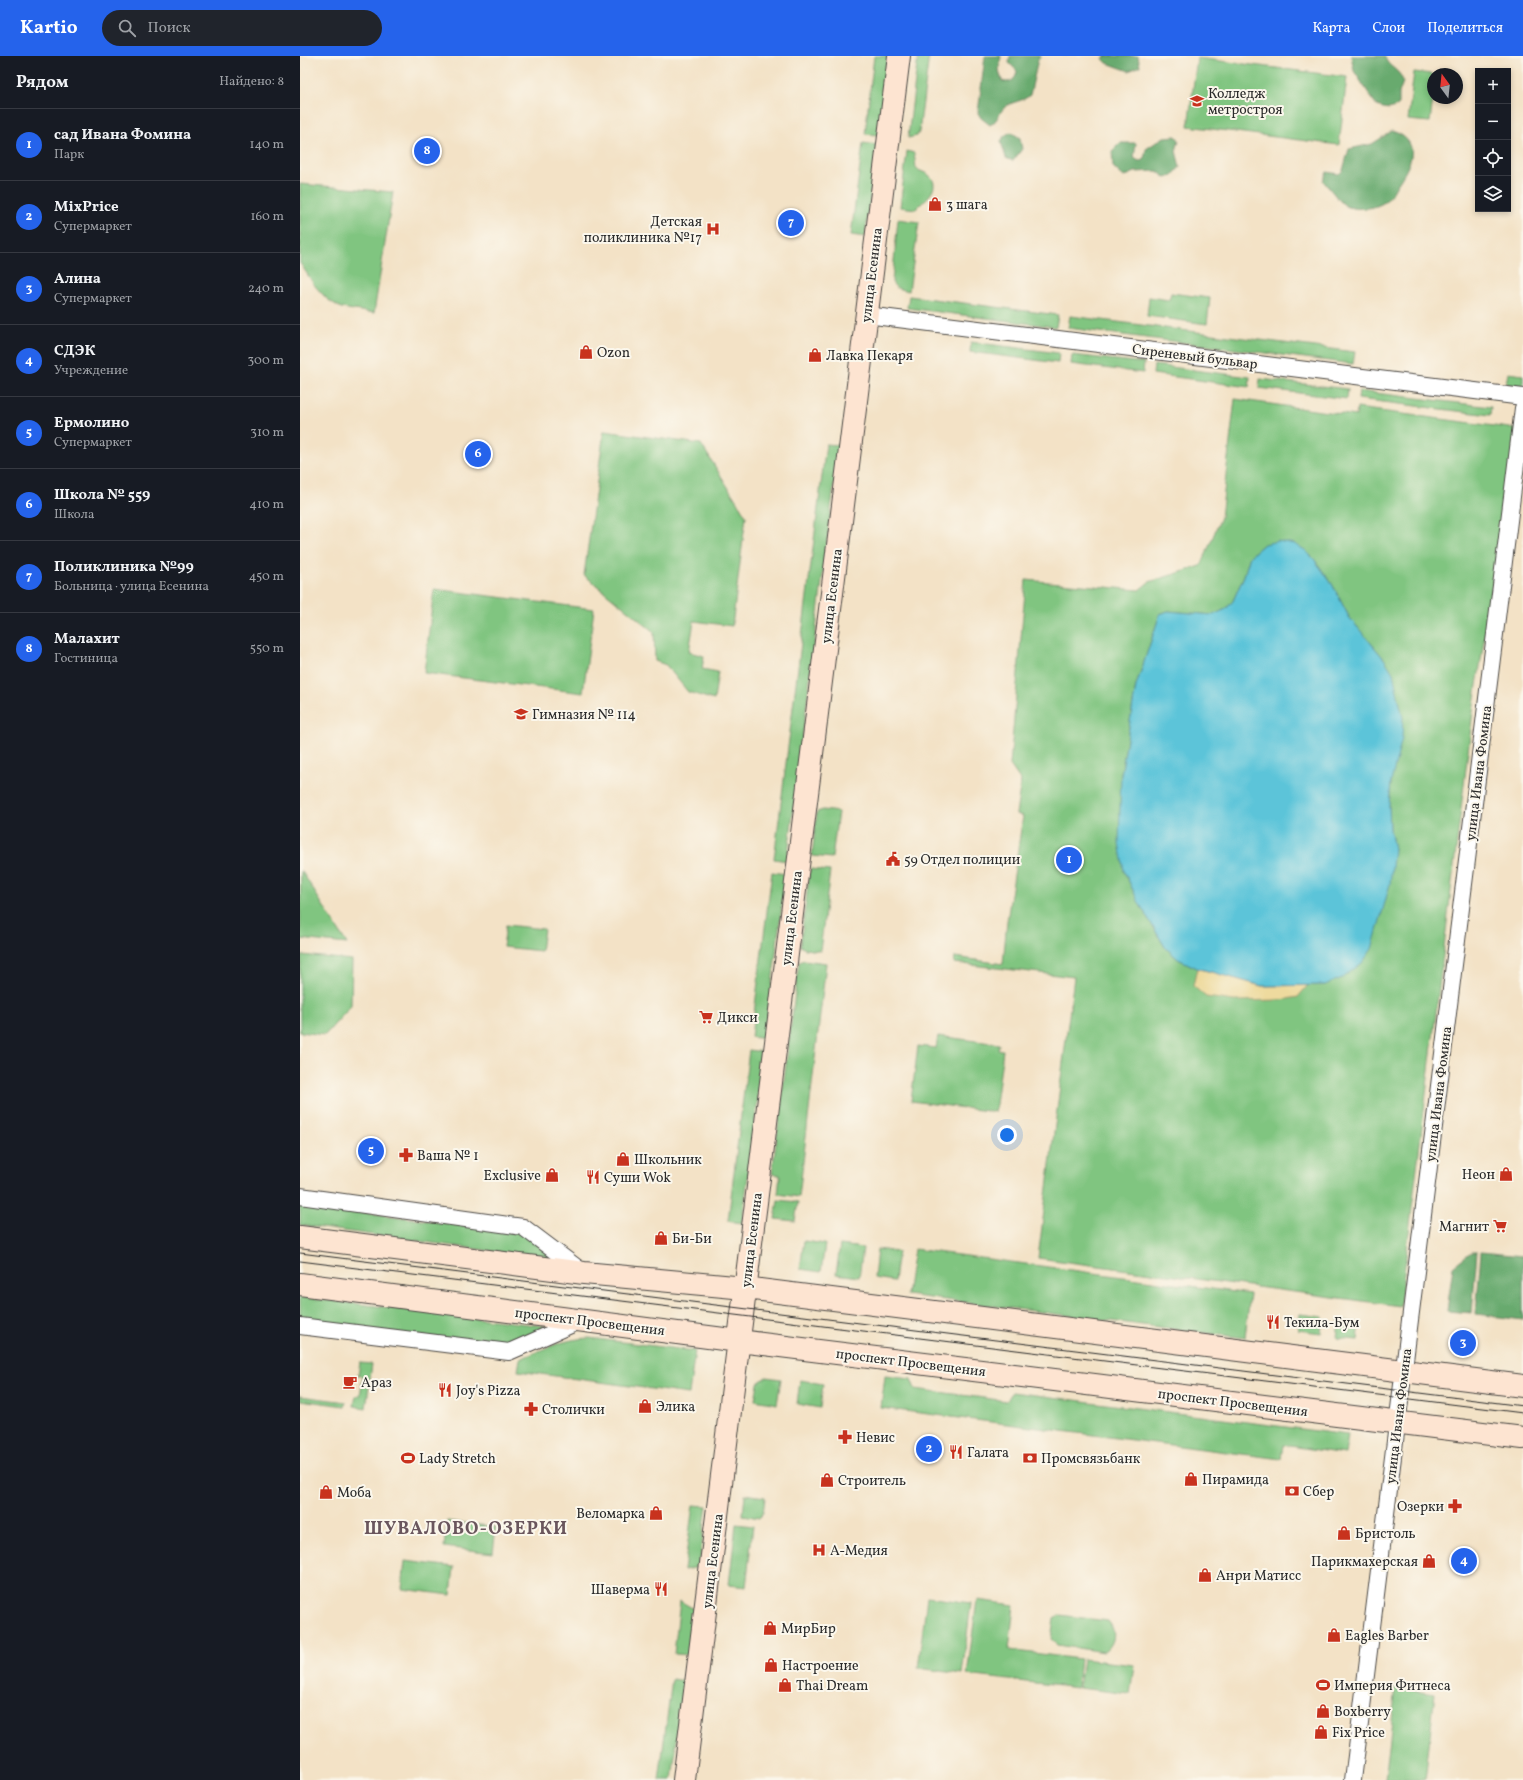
<!DOCTYPE html>
<html lang="ru">
<meta charset="utf-8">
<style>
body{margin:0;font-family:Vollkorn,serif;background:#20242c;color:#f1f3f6}
.controls{position:absolute;right:12px;top:12px;display:grid;overflow:hidden;border-radius:0px;box-shadow:0 2px 6px #0003}
.controls button{width:36px;height:36px;display:grid;place-items:center;padding:0;border:0;border-bottom:1px solid #363941;background:#171b24;color:#f1f3f6;font:20px sans-serif}
.compass{position:absolute;left:1127px;top:12px;width:36px;height:36px;border-radius:50%;background:#171b24;box-shadow:0 2px 6px #0003;rotate:345deg}
.you{position:absolute;left:707px;top:1079px;width:14px;height:14px;margin:-10px;border:3px solid #fff;border-radius:50%;background:#1a73e8;box-shadow:0 0 0 6px #1a73e833}
.badge{display:grid;place-items:center;width:26px;height:26px;border-radius:50%;background:#2563eb;color:#fff;font-size:13px;font-weight:700}
.pin{position:absolute;translate:-50% -50%;border:2px solid #fff;box-shadow:0 1px 4px #0006}
.list{margin:0;padding:0;list-style:none}
h2{display:flex;justify-content:space-between;align-items:center;height:52px;margin:0;padding:0 16px;font-size:17px}
h2 small{font-size:13px;font-weight:400;color:#9ea1a6}
.list li{display:grid;grid-template-columns:26px 1fr auto;gap:12px;align-items:center;box-sizing:border-box;height:72px;padding:0 16px;border-top:1px solid #363941}
.list b{display:block;font-size:15px;white-space:nowrap}
.list p{margin:0;font-size:13px;white-space:nowrap;color:#9ea1a6}
.list em{font-size:13px;font-style:normal;color:#9ea1a6}
.icon{flex:none;width:22px;height:22px;fill:none;stroke:currentColor;stroke-width:2;stroke-linecap:round;stroke-linejoin:round}
.map{position:relative;flex:none;width:1223px;height:1724px;overflow:hidden}
header{display:flex;align-items:center;gap:24px;box-sizing:border-box;height:56px;padding:0 20px;background:#2563eb;color:#fff}
header strong{font-size:19px}
nav{display:flex;gap:22px;margin-inline-start:auto;font-size:14px}
.search{width:280px;height:36px;background:#20242c;display:flex;align-items:center;gap:10px;box-sizing:border-box;padding:0 14px;border-radius:22px;color:#9ea1a6;font-size:15px}
main{display:flex}
aside{flex:1;background:#171b24}
.map>svg:first-child{display:block}
.green{fill:#80c580;stroke:#567856;fill-rule:evenodd}
.forest{fill:#68aa6e;stroke:#4a6a4c}
.sand{fill:#eeda9e;stroke:#8c8264}
.water{fill:#5cc4d9;stroke:#447882}
.lines{fill:none;stroke-linecap:round;stroke-linejoin:round}
.street-casing{stroke:#494642;stroke-width:18}
.secondary-casing{stroke:#494642;stroke-width:24}
.street{stroke:#fff;stroke-width:16}
.secondary{stroke:#fde4d1;stroke-width:22}
.tram{stroke:#2b2b2b;stroke-width:1}
.labels{text-anchor:middle;stroke-width:4;stroke-linejoin:round;paint-order:stroke}
.poi-label{font-size:14px;fill:#2b2b2b;stroke:#fbf7ec;text-anchor:start}
.street-label{font-size:14px;fill:#2b2b2b;stroke:#fbf7ec}
.district-label{font-size:18px;font-weight:bold;letter-spacing:1px;fill:#6a565d;stroke:#fbf7ec}
</style>
<header>
<strong>Kartio</strong>
<div class="search"><svg class="icon" aria-label="search" viewBox="0 0 24 24"><circle cx="10" cy="10" r="6"/><path d="M15 15l6 6"/></svg>Поиск</div>
<nav><a>Карта</a><a>Слои</a><a>Поделиться</a></nav>
</header>
<main>
<aside>
<h2>Рядом<small>Найдено: 8</small></h2>
<ul class="list">
<li><span class="badge">1</span><div><b>сад Ивана Фомина</b><p>Парк</p></div><em>140 m</em></li>
<li><span class="badge">2</span><div><b>MixPrice</b><p>Супермаркет</p></div><em>160 m</em></li>
<li><span class="badge">3</span><div><b>Алина</b><p>Супермаркет</p></div><em>240 m</em></li>
<li><span class="badge">4</span><div><b>СДЭК</b><p>Учреждение</p></div><em>300 m</em></li>
<li><span class="badge">5</span><div><b>Ермолино</b><p>Супермаркет</p></div><em>310 m</em></li>
<li><span class="badge">6</span><div><b>Школа № 559</b><p>Школа</p></div><em>410 m</em></li>
<li><span class="badge">7</span><div><b>Поликлиника №99</b><p>Больница · улица Есенина</p></div><em>450 m</em></li>
<li><span class="badge">8</span><div><b>Малахит</b><p>Гостиница</p></div><em>550 m</em></li>
</ul>
</aside>
<div class="map">
<svg width="1223" height="1724" viewBox="0 0 1223 1724">
<rect width="100%" height="100%" fill="#fbf7ec"/>
<filter id="ink" filterUnits="userSpaceOnUse"><feTurbulence type="fractalNoise" baseFrequency=".025" numOctaves="2"/><feDisplacementMap in="SourceGraphic" scale="8" xChannelSelector="R" yChannelSelector="G"/><feConvolveMatrix kernelMatrix="1 2 1 2 8 2 1 2 1" color-interpolation-filters="sRGB"/></filter>
<filter id="wash" filterUnits="userSpaceOnUse"><feTurbulence type="fractalNoise" baseFrequency=".012" numOctaves="4" result="noise"/><feDisplacementMap in="SourceGraphic" scale="16" xChannelSelector="R" yChannelSelector="G"/><feGaussianBlur stdDeviation="0.9" result="paint"/><feColorMatrix in="noise" values="0 0 0 0 0 0 0 0 0 0 0 0 0 0 0 0 0 1.4 0 .05"/><feComposite in="paint" operator="in"/></filter>
<g filter="url(#wash)">
<rect width="100%" height="100%" fill="#f3e2c6"/>
<!-- green -->
<path class="green" d="M574 0H588L578 79 565 78Z
M618 0H629L619 76 617 80 608 82Z
M897 2 1047 21 1039 89 888 70Z
M1114 16 1133 18V41L1130 66 1108 64Z
M563 87 577 89 565 181 551 179Z
M607 95 614 97 616 112C620 116 626 116 630 120 642 133 624 144 616 153L600 151Z
M0 128 93 136 74 257 41 252 27 243 15 230 0 207Z
M598 163 619 166 609 235C601 233 595 233 592 226Z
M871 237 910 242 907 268 847 260 849 241 869 244Z
M609 240 758 259 756 271 607 252Z
M770 260 1055 296 1053 308 768 272Z
M671 286 759 297 758 307 670 296Z
M772 299 844 307 843 317 771 308Z
M854 309 950 321 949 331 853 318Z
M1208 317 1223 319V330L1206 328Z
M960 323 1048 333 1047 343 959 332Z
M1059 335 1191 351 1190 359 1058 343Z
M935 343 1056 360 1057 352 1217 373 1173 655 1100 1250 738 1202 774 921 654 907 655 901 703 908 707 865 723 760 716 758 721 725 710 709 726 524 839 534 849 526 901 510 921 461ZM964 488 1005 494 1014 503 1032 528 1049 561 1085 604 1091 726 1089 749 1090 773 1094 793 1025 929 962 930 897 912 878 903 865 891 839 847 824 815 821 719 836 630 860 558 868 555 913 559 926 553 933 545 944 520 950 500Z
M304 375 401 388 446 460 432 570 394 565 389 596 404 600 402 613 418 616 414 644 388 636 366 609 355 605 354 576 284 519Z
M526 388 539 389 487 805 474 803Z
M134 533 294 553 283 637 124 617Z
M523 754 538 756 532 802 512 800 517 756Z
M510 813 530 815 520 895 505 893 500 890Z
M1 814 47 888 0 883Z
M472 816 486 818 465 983 451 981Z
M206 869 244 873 241 895 203 891Z
M2 899 52 904 51 950 25 979 0 976V917Z
M504 904 526 907 499 1141 478 1138 480 1119 472 1118 499 906Z
M638 980 699 988 698 994H703L695 1056 611 1045 618 990 636 992Z
M449 994 464 996 442 1167 428 1165Z
M478 1144 498 1146 495 1165 475 1163Z
M0 1148 221 1177 251 1198 250 1203 0 1169Z
M504 1185 525 1188 521 1216 500 1213Z
M540 1189 563 1192 559 1221 536 1218Z
M577 1193 598 1196 594 1225 574 1222Z
M614 1193 950 1238 945 1282 607 1239Z
M0 1241 244 1270 243 1276 209 1291 0 1265Z
M1000 1258 1023 1261 1021 1277 998 1274Z
M1039 1264 1060 1267 1058 1284 1037 1282Z
M289 1282 395 1295 389 1338 218 1315 220 1303C244 1293 263 1283 289 1282Z
M60 1307 72 1308 66 1352 54 1350 56 1340H60L63 1320 58 1319Z
M585 1320 611 1323 615 1333 707 1345 712 1336 1048 1379 1045 1398 983 1389 981 1403 581 1352Z
M466 1321 481 1323 477 1348 455 1344 458 1327Z
M500 1324 523 1328 520 1352 497 1348Z
M0 1340 46 1346 45 1350 0 1344Z
M445 1438 465 1441 463 1458 459 1462 443 1459Z
M393 1449 407 1450 399 1511 384 1514Z
M147 1465 196 1471 193 1497 144 1491Z
M436 1468 453 1470 446 1531 429 1529Z
M105 1505 154 1511 151 1539 102 1533Z
M627 1541 671 1547 662 1618 618 1612Z
M677 1544 714 1549 709 1594 780 1603 777 1632 667 1619Z
M380 1545 394 1553 388 1599 374 1598Z
M760 1559 808 1565C817 1575 815 1588 804 1596L757 1589 751 1583 754 1563Z
M783 1603 834 1609 830 1638 779 1632Z
M372 1623 384 1625 372 1724H359Z
M1096 1631 1135 1637 1125 1724H1085Z"/>
<!-- forest -->
<path class="forest" d="M685 0H701L699 14 702 25C710 28 716 24 717 15L709 7 710 0H741L738 4 730 39C723 46 711 45 704 52 698 58 698 65 690 69L681 62 678 57Z
M805 0H838L840 10 829 15 807 7 803 3Z
M1051 0H1085C1086 11 1101 13 1103 26L1099 37V48C1091 55 1086 53 1077 50L1054 15Z
M1092 75C1123 85 1111 109 1097 129 1093 136 1088 146 1079 149 1071 153 1054 154 1046 150 1039 146 1029 131 1023 125L1027 116 1039 118 1043 114 1049 93 1072 88Z
M711 76 720 82 722 93 713 105 706 102 701 86 704 80Z
M876 80 879 84 876 95 880 111 872 120 866 122 857 115 835 116 824 121 813 111 812 95 820 87H836L834 102 839 105 844 104 846 93 864 81Z
M1171 1196H1177L1172 1257 1147 1255 1153 1210Z
M1181 1196 1223 1200V1264L1176 1258Z"/>
<!-- sand -->
<path class="sand" d="M897 912 962 930 1008 929 998 941 982 944 934 945 906 941 893 930Z"/>
<!-- water -->
<path class="water" d="M978 485 995 488 1005 494 1014 503 1032 528 1049 561 1085 604 1093 617 1103 662 1102 682 1091 726 1089 749 1090 773 1094 793 1090 828 1072 893 1062 907 1042 922 1025 929 962 930 897 912 878 903 865 891 839 847 824 815 819 787 821 719 836 630 860 558 868 555 913 559 926 553 933 545 944 520 950 500 964 488Z"/>
</g>
<g filter="url(#ink)">
<g class="lines">
<defs>
<path id="street" d="M566 259 1223 341
M0 1140 223 1171 284 1217
M0 1270 209 1296 282 1264
M1053 1724 1223 352"/>
<path id="secondary" d="M0 1181 284 1217 445 1232 1223 1330
M0 1228 439 1285 1223 1382
M384 1724 599 0"/>
</defs>
<!-- street casing -->
<use href="#street" class="street-casing"/>
<!-- secondary casing -->
<use href="#secondary" class="secondary-casing"/>
<!-- street -->
<use href="#street" class="street"/>
<!-- secondary -->
<use href="#secondary" class="secondary"/>
<!-- tram -->
<path class="tram" d="M0 1197 1223 1350
M0 1205 1223 1357"/>
</g>
</g>
<!-- icons -->
<defs>
<symbol id="university-bare" viewBox="-9 -9 18 18"><path d="M0-5L7-2L0 1L-7-2ZM-4 1L0 2.5L4 1V4Q0 6-4 4Z" fill="#c8321e" stroke="#fbf7ec" stroke-width="2.5" paint-order="stroke"/></symbol>
<symbol id="shop-bare" viewBox="-9 -9 18 18"><path d="M-5-2.5h2.3a2.7 3.5 0 0 1 5.4 0H5L5.5 6h-11ZM-1.5-2.5h3a1.5 2.3 0 0 0-3 0Z" fill="#c8321e" stroke="#fbf7ec" stroke-width="2.5" paint-order="stroke"/></symbol>
<symbol id="hospital-bare" viewBox="-9 -9 18 18"><path d="M-5-5h3v3.5h4V-5h3V5h-3V1.5h-4V5h-3Z" fill="#c8321e" stroke="#fbf7ec" stroke-width="2.5" paint-order="stroke"/></symbol>
<symbol id="school-bare" viewBox="-9 -9 18 18"><path d="M0-5L7-2L0 1L-7-2ZM-4 1L0 2.5L4 1V4Q0 6-4 4Z" fill="#c8321e" stroke="#fbf7ec" stroke-width="2.5" paint-order="stroke"/></symbol>
<symbol id="civic-bare" viewBox="-9 -9 18 18"><path d="M-.6-6.5H3V-4.5H.6V-3L4-1V1h2V6H-6V1h2V-1L-.6-3ZM-1.2 2.5V6h2.4V2.5Z" fill="#c8321e" stroke="#fbf7ec" stroke-width="2.5" paint-order="stroke"/></symbol>
<symbol id="supermarket-bare" viewBox="-9 -9 18 18"><path d="M-6-5.5h2.5l.6 2H6L4.5 2H-2.5L-4.4-4H-6ZM-1.5 3.2a1.3 1.3 0 1 0 .1 0ZM3 3.2a1.3 1.3 0 1 0 .1 0Z" fill="#c8321e" stroke="#fbf7ec" stroke-width="2.5" paint-order="stroke"/></symbol>
<symbol id="pharmacy-bare" viewBox="-9 -9 18 18"><path d="M-2-6h4v4h4v4h-4v4h-4v-4h-4v-4h4Z" fill="#c8321e" stroke="#fbf7ec" stroke-width="2.5" paint-order="stroke"/></symbol>
<symbol id="restaurant-bare" viewBox="-9 -9 18 18"><path d="M-5-6h1v4h1v-4h1v4h1v-4h1v5L-1.5 .5V6h-2V.5L-5-1ZM5-6V6H3V1.5H1.5Q1.5-4 5-6Z" fill="#c8321e" stroke="#fbf7ec" stroke-width="2.5" paint-order="stroke"/></symbol>
<symbol id="cafe-bare" viewBox="-9 -9 18 18"><path d="M-5.5-4.5H6V0H3Q3 3.5 0 3.5H-2.5Q-5.5 3.5-5.5 0ZM3-3.2v2h1.7v-2ZM-6 4.5H4V6H-6Z" fill="#c8321e" stroke="#fbf7ec" stroke-width="2.5" paint-order="stroke"/></symbol>
<symbol id="stadium-bare" viewBox="-9 -9 18 18"><path d="M0-5a6.5 5 0 1 0 0 10a6.5 5 0 1 0 0-10ZM-3.5-1.8h7v3.6h-7Z" fill="#c8321e" stroke="#fbf7ec" stroke-width="2.5" paint-order="stroke"/></symbol>
<symbol id="bank-bare" viewBox="-9 -9 18 18"><path d="M-6-4H6V4H-6ZM0-2.3a2.3 2.3 0 1 0 0 4.6a2.3 2.3 0 1 0 0-4.6Z" fill="#c8321e" stroke="#fbf7ec" stroke-width="2.5" paint-order="stroke"/></symbol>
</defs>
<g fill-rule="evenodd">
<use href="#university-bare" x="887" y="35" width="20" height="20"/>
<use href="#shop-bare" x="625" y="138" width="20" height="20"/>
<use href="#hospital-bare" x="403" y="163" width="20" height="20"/>
<use href="#shop-bare" x="276" y="286" width="20" height="20"/>
<use href="#shop-bare" x="505" y="289" width="20" height="20"/>
<use href="#school-bare" x="211" y="648" width="20" height="20"/>
<use href="#civic-bare" x="583" y="793" width="20" height="20"/>
<use href="#supermarket-bare" x="396" y="951" width="20" height="20"/>
<use href="#pharmacy-bare" x="96" y="1089" width="20" height="20"/>
<use href="#shop-bare" x="313" y="1093" width="20" height="20"/>
<use href="#shop-bare" x="1196" y="1108" width="20" height="20"/>
<use href="#shop-bare" x="242" y="1109" width="20" height="20"/>
<use href="#restaurant-bare" x="283" y="1111" width="20" height="20"/>
<use href="#supermarket-bare" x="1190" y="1160" width="20" height="20"/>
<use href="#shop-bare" x="351" y="1172" width="20" height="20"/>
<use href="#restaurant-bare" x="963" y="1256" width="20" height="20"/>
<use href="#cafe-bare" x="40" y="1316" width="20" height="20"/>
<use href="#restaurant-bare" x="135" y="1324" width="20" height="20"/>
<use href="#shop-bare" x="335" y="1340" width="20" height="20"/>
<use href="#pharmacy-bare" x="221" y="1343" width="20" height="20"/>
<use href="#pharmacy-bare" x="535" y="1371" width="20" height="20"/>
<use href="#restaurant-bare" x="646" y="1386" width="20" height="20"/>
<use href="#stadium-bare" x="98" y="1392" width="20" height="20"/>
<use href="#bank-bare" x="720" y="1392" width="20" height="20"/>
<use href="#shop-bare" x="881" y="1413" width="20" height="20"/>
<use href="#shop-bare" x="517" y="1414" width="20" height="20"/>
<use href="#bank-bare" x="982" y="1425" width="20" height="20"/>
<use href="#shop-bare" x="16" y="1426" width="20" height="20"/>
<use href="#pharmacy-bare" x="1145" y="1440" width="20" height="20"/>
<use href="#shop-bare" x="346" y="1447" width="20" height="20"/>
<use href="#shop-bare" x="1034" y="1467" width="20" height="20"/>
<use href="#hospital-bare" x="509" y="1484" width="20" height="20"/>
<use href="#shop-bare" x="1119" y="1495" width="20" height="20"/>
<use href="#shop-bare" x="895" y="1509" width="20" height="20"/>
<use href="#restaurant-bare" x="351" y="1523" width="20" height="20"/>
<use href="#shop-bare" x="460" y="1562" width="20" height="20"/>
<use href="#shop-bare" x="1024" y="1569" width="20" height="20"/>
<use href="#shop-bare" x="461" y="1599" width="20" height="20"/>
<use href="#shop-bare" x="475" y="1619" width="20" height="20"/>
<use href="#stadium-bare" x="1013" y="1619" width="20" height="20"/>
<use href="#shop-bare" x="1013" y="1645" width="20" height="20"/>
<use href="#shop-bare" x="1011" y="1666" width="20" height="20"/>
</g>
<g class="labels">
<!-- poi labels -->
<g class="poi-label">
<text x="908" y="42">Колледж<tspan x="908" dy="16">метростроя</tspan></text>
<text x="646" y="153">3 шага</text>
<text x="402" y="170" text-anchor="end">Детская<tspan x="402" dy="16">поликлиника №17</tspan></text>
<text x="297" y="301">Ozon</text>
<text x="526" y="304">Лавка Пекаря</text>
<text x="232" y="663">Гимназия № 114</text>
<text x="604" y="808">59 Отдел полиции</text>
<text x="417" y="966">Дикси</text>
<text x="117" y="1104">Ваша № 1</text>
<text x="334" y="1108">Школьник</text>
<text x="1195" y="1123" text-anchor="end">Неон</text>
<text x="241" y="1124" text-anchor="end">Exclusive</text>
<text x="304" y="1126">Суши Wok</text>
<text x="1189" y="1175" text-anchor="end">Магнит</text>
<text x="372" y="1187">Би-Би</text>
<text x="984" y="1271">Текила-Бум</text>
<text x="61" y="1331">Араз</text>
<text x="156" y="1339">Joy's Pizza</text>
<text x="356" y="1355">Элика</text>
<text x="242" y="1358">Столички</text>
<text x="556" y="1386">Невис</text>
<text x="667" y="1401">Галата</text>
<text x="119" y="1407">Lady Stretch</text>
<text x="741" y="1407">Промсвязьбанк</text>
<text x="902" y="1428">Пирамида</text>
<text x="538" y="1429">Строитель</text>
<text x="1003" y="1440">Сбер</text>
<text x="37" y="1441">Моба</text>
<text x="1144" y="1455" text-anchor="end">Озерки</text>
<text x="345" y="1462" text-anchor="end">Веломарка</text>
<text x="1055" y="1482">Бристоль</text>
<text x="530" y="1499">А-Медия</text>
<text x="1118" y="1510" text-anchor="end">Парикмахерская</text>
<text x="916" y="1524">Анри Матисс</text>
<text x="350" y="1538" text-anchor="end">Шаверма</text>
<text x="481" y="1577">МирБир</text>
<text x="1045" y="1584">Eagles Barber</text>
<text x="482" y="1614">Настроение</text>
<text x="496" y="1634">Thai Dream</text>
<text x="1034" y="1634">Империя Фитнеса</text>
<text x="1034" y="1660">Boxberry</text>
<text x="1032" y="1681">Fix Price</text>
</g>
<!-- street labels -->
<g class="street-label">
<text transform="translate(571 219) rotate(-83)" y="5">улица Есенина</text>
<text transform="translate(895 300) rotate(7)" y="5">Сиреневый бульвар</text>
<text transform="translate(531 540) rotate(-83)" y="5">улица Есенина</text>
<text transform="translate(1178 717) rotate(-83)" y="5">улица Ивана Фомина</text>
<text transform="translate(491 862) rotate(-83)" y="5">улица Есенина</text>
<text transform="translate(1138 1038) rotate(-83)" y="5">улица Ивана Фомина</text>
<text transform="translate(451 1184) rotate(-83)" y="5">улица Есенина</text>
<text transform="translate(290 1265) rotate(7)" y="5">проспект Просвещения</text>
<text transform="translate(611 1306) rotate(7)" y="5">проспект Просвещения</text>
<text transform="translate(933 1346) rotate(7)" y="5">проспект Просвещения</text>
<text transform="translate(1098 1360) rotate(-83)" y="5">улица Ивана Фомина</text>
<text transform="translate(412 1505) rotate(-83)" y="5">улица Есенина</text>
</g>
<!-- district labels -->
<g class="district-label">
<text x="166" y="1478">ШУВАЛОВО-ОЗЕРКИ</text>
</g>
</g>
</svg>
<div class="controls">
<button>+</button>
<button>−</button>
<button><svg class="icon" aria-label="locate" viewBox="0 0 24 24"><circle cx="12" cy="12" r="6"/><path d="M12 2v4M12 18v4M2 12h4M18 12h4"/></svg></button>
<button><svg class="icon" aria-label="layers" viewBox="0 0 24 24"><path d="M12 4l9 5-9 5-9-5zM3 14l9 5 9-5"/></svg></button>
</div>
<svg class="compass" viewBox="-18 -18 36 36"><path d="M0-13l5 13h-10z" fill="#e53935"/><path d="M0 13l5-13h-10z" fill="#9ea1a6"/></svg>
<div class="you"></div>
<div class="pin badge" style="left:769px;top:804px">1</div>
<div class="pin badge" style="left:629px;top:1393px">2</div>
<div class="pin badge" style="left:1163px;top:1287px">3</div>
<div class="pin badge" style="left:1164px;top:1505px">4</div>
<div class="pin badge" style="left:71px;top:1095px">5</div>
<div class="pin badge" style="left:178px;top:398px">6</div>
<div class="pin badge" style="left:491px;top:167px">7</div>
<div class="pin badge" style="left:127px;top:95px">8</div>
</div>
</main>
